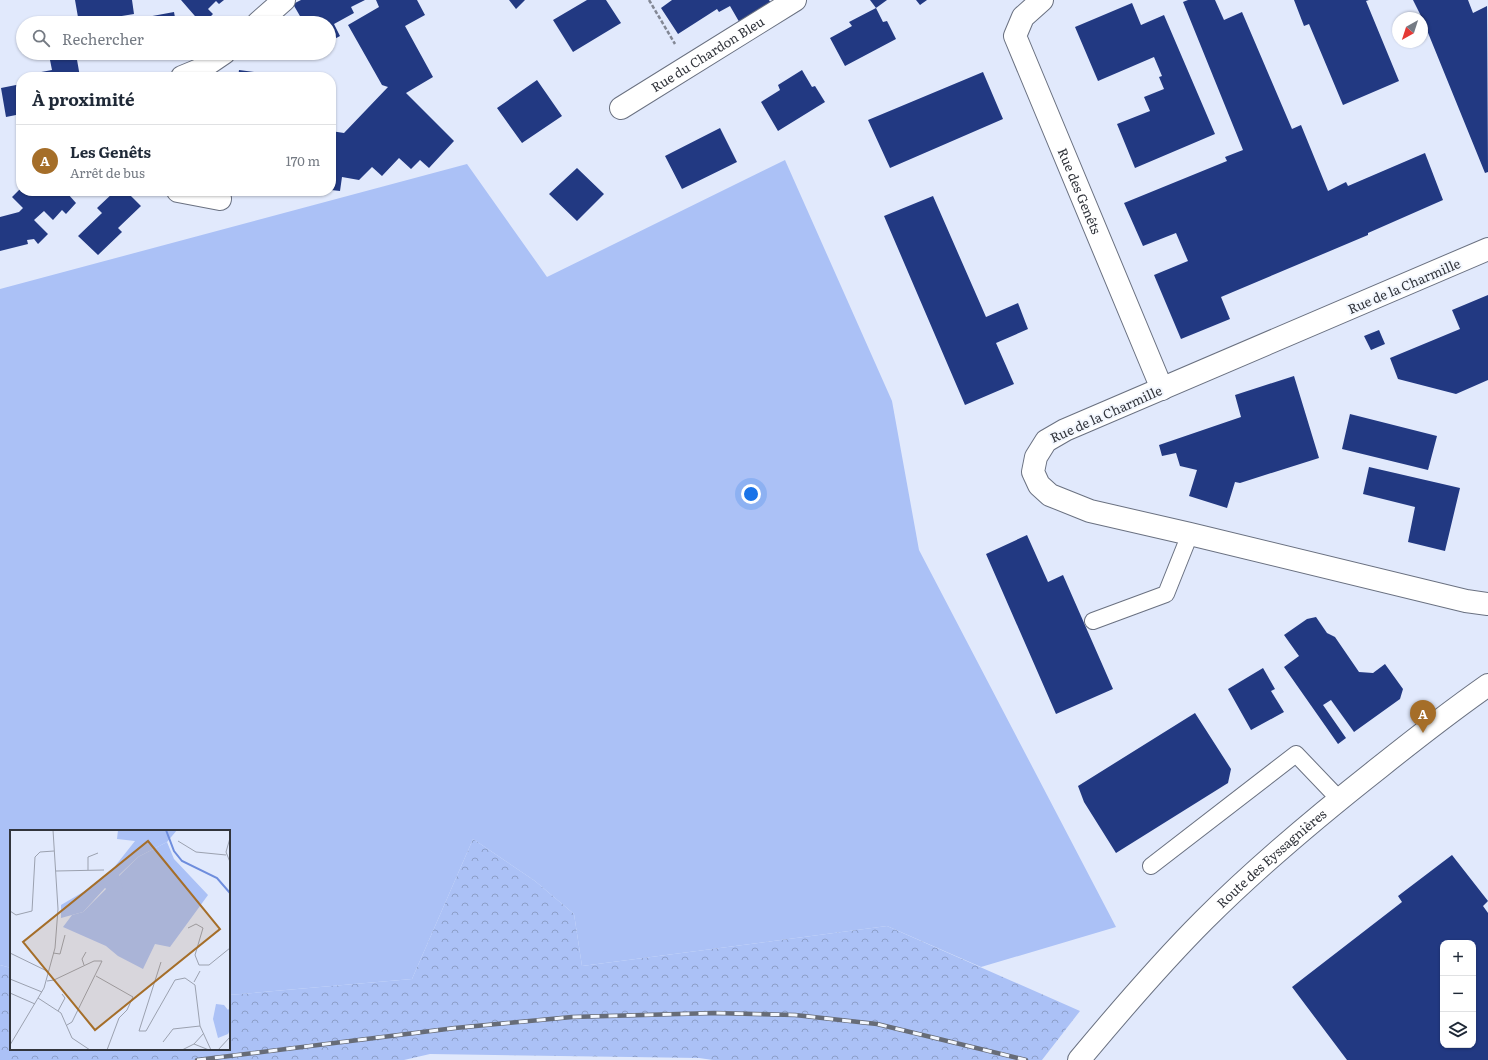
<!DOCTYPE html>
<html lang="fr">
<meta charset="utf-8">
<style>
body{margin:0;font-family:Literata,serif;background:#f2f2f3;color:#1f2937}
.controls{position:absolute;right:12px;bottom:12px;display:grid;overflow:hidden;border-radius:8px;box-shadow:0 1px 3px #0004}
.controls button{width:36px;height:36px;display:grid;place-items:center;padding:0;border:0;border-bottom:1px solid #e0e1e3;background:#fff;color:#1f2937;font:20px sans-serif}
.compass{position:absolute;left:1392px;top:12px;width:36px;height:36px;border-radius:50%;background:#fff;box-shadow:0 1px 3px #0004;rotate:219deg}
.you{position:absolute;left:751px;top:494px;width:14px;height:14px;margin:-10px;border:3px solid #fff;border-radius:50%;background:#1a73e8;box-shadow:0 0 0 6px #1a73e833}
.badge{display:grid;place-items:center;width:26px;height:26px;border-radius:50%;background:#a56e29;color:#fff;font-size:13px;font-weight:700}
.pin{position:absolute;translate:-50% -33px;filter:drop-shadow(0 1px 2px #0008)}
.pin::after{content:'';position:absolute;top:21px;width:14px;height:12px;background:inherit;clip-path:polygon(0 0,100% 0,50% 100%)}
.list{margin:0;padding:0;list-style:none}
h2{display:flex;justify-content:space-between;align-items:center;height:52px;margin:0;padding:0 16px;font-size:17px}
h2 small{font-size:13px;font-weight:400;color:#747a83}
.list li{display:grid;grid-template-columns:26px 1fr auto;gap:12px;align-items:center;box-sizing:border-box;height:72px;padding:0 16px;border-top:1px solid #e0e1e3}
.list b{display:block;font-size:15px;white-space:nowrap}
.list p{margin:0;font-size:13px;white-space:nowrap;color:#747a83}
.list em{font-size:13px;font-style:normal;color:#747a83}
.icon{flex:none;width:22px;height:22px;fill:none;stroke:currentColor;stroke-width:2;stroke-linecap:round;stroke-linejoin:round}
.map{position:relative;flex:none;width:1488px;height:1060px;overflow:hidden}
.search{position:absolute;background:#fff;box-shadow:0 1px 3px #0004;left:16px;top:16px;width:320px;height:44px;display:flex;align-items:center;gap:10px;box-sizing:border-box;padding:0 14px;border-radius:22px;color:#747a83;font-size:15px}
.panel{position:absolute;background:#fff;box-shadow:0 1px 3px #0004;left:16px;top:72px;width:320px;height:124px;border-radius:16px}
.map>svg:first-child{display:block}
.grass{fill:#abc1f6}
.forest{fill:url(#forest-crowns)}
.building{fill:#223982;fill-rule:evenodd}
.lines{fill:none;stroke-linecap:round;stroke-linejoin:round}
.lane-casing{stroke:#6a7181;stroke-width:18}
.street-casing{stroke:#6a7181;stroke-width:24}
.primary-casing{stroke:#6a7181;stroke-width:24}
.path{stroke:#828794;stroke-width:2.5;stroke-dasharray:4 2;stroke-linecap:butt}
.lane{stroke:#fff;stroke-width:16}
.street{stroke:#fff;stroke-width:22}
.primary{stroke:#fff;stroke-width:22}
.rail-casing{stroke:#676c77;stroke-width:4.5}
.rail{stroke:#f3f7fe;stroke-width:3;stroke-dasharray:9;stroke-linecap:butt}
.labels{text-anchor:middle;stroke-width:4;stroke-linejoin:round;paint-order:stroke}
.street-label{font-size:13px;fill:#32353c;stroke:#f3f7fe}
.inset-river{fill:none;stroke:#6e8ddd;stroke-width:2}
.inset-road{fill:none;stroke:#9ba1af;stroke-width:1}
.view{fill:#a56e29;fill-opacity:0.15;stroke:#a56e29;stroke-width:2}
.inset-edge{fill:none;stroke:#32353c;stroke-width:2}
</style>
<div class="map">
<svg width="1488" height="1060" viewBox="0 0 1488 1060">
<defs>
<pattern id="forest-crowns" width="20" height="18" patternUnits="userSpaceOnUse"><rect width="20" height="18" fill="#abc1f6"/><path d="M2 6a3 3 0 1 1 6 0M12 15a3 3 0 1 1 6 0" fill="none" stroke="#8c9ec8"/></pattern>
</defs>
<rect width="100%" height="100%" fill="#e1e9fc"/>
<!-- grass -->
<path class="grass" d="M785 160 892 401 919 550 1116 927 981 967 887 926 582 966 574 914 535 881 473 839 412 979 229 995V831H11V968L0 965V289L467 164 547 277Z"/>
<!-- forest -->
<path class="forest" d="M473 839 535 881 574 914 582 966 887 926 1080 1011 1042 1060H713L699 1058 430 1054 404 1060H0V965L11 968V1049H229V995L412 979Z"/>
<!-- building -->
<path class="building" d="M75 0H132L134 14 79 23Z
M181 0H224L219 4 216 1 208 9 213 14 204 23H201Z
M301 0H365L351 7 354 13 334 24 340 36 329 42V23H304L293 4Z
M376 0H417L425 15 405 26 433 77 406 93 454 141 429 168 420 160 411 169 399 158 382 176 372 167 359 180 342 177 340 191 331 190V131L344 133 388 87 382 85 348 25 379 7Z
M509 0H525L516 9Z
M587 0H606L621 23 573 52 553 20Z
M672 0H769L772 5 741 25 730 6 719 12 717 9 678 34 661 8Z
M870 0H887L876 8 883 22 887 21 896 39 845 66 830 38 852 26 849 22 876 8Z
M916 0H927L920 5Z
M1188 0H1215L1224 20 1242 12 1292 129 1301 125 1328 191 1346 182 1348 186 1425 153 1443 200 1368 233V235L1221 297 1230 319 1181 339 1154 275 1188 261 1176 233 1143 246 1124 203 1227 161 1225 157 1243 150 1183 2Z
M1294 0H1369L1366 1 1399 81 1343 105 1309 24 1304 26Z
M1413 0H1468L1473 13 1487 6 1488 172 1485 173 1422 18Z
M1132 3 1141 25 1164 15 1215 134 1135 168 1117 124 1150 111 1144 97 1164 89 1159 77 1162 76 1154 57 1098 81 1075 27Z
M174 12 176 23H148L147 17Z
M153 53H166V54L153 57Z
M76 54 80 77H26L25 75 52 70 50 60Z
M239 70 275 75V77H238Z
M802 70 812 87 815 86 825 102 778 131 761 102 780 90 778 85Z
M983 72 1003 119 890 168 868 120Z
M537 80 562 116 522 143 497 108Z
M21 84V114L6 117 1 88Z
M720 128 737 162 682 189 665 156Z
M577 168 604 194 577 221 549 194Z
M21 188V191H71L68 194 76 203 66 214 62 210 53 220 44 211 34 220 48 234 38 244 34 239 27 240 28 244 0 251V217L19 212 23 208 12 197Z
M115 191H126L141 206 118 228 122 232 98 255 78 236 102 213 97 208Z
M933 196 986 317 1018 303 1028 329 996 343 1014 384 965 405 884 216Z
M1488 295V380L1456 394 1398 379 1390 358 1460 329 1452 310Z
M1379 330 1385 344 1371 350 1364 336Z
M1294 376 1319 458 1240 483 1235 482 1227 508 1189 496 1197 470 1180 466 1176 453 1162 456 1159 445 1241 417 1235 395Z
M1350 414 1437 436 1428 470 1342 449Z
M1369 467 1460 488 1445 551 1408 542 1415 507 1363 494Z
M1027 535 1048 582 1063 575 1113 689 1056 714 986 554Z
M1316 617 1327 633 1335 637 1359 672 1373 673 1385 664 1403 689 1400 699 1354 732 1331 700 1323 705 1346 738 1338 744 1284 667 1299 656 1284 635 1307 619Z
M1263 668 1275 689 1271 691 1284 712 1251 730 1228 689Z
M1195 713 1231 769 1228 783 1116 853 1084 802 1078 786Z
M1452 855 1488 901 1483 906 1488 913V1060H1347L1292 987 1402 902 1398 896ZM1443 943H1473V1045H1443Z"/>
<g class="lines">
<defs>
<path id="lane" d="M1093 621 1166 594 1190 534
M1151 866 1296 754 1339 799"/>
<g id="street">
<path id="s1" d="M1042 0 1023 17 1015 36 1162 389"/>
<path d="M258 23 284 0"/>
<path d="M182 77 199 70 224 53"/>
<path id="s2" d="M621 108 795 0"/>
<path d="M178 191 220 199"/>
<path d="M1488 249 1065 430 1046 441 1036 457 1033 472 1039 485 1050 495 1090 511 1190 534 1466 601 1488 604"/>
</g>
<g id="primary">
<path id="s3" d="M1079 1060C1119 1012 1160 964 1204 920 1259 865 1319 815 1380 767 1415 739 1451 711 1488 685"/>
</g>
</defs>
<!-- lane casing -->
<use href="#lane" class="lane-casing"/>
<!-- street casing -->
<use href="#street" class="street-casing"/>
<!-- primary casing -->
<use href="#primary" class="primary-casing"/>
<!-- path -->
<path class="path" d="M649 0 675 44"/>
<!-- lane -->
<use href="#lane" class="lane"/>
<!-- street -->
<use href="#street" class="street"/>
<!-- primary -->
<use href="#primary" class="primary"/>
<defs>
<path id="rail" d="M197 1060 455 1028 572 1017 714 1013 795 1015 877 1024 1026 1060"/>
</defs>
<!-- rail casing -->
<use href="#rail" class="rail-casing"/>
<!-- rail -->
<use href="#rail" class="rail"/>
</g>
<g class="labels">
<!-- street labels -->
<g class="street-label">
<text dy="5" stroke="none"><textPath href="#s2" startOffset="102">Rue du Chardon Bleu</textPath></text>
<text dy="5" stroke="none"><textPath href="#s1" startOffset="214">Rue des Genêts</textPath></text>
<text transform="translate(1404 286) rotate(-23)" y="5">Rue de la Charmille</text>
<text transform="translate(1106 414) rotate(-24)" y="5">Rue de la Charmille</text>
<text dy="5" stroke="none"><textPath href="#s3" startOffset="279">Route des Eyssagnières</textPath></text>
</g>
</g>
<!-- overview -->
<g transform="translate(10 830)">
<rect width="220" height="220" fill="#e1e9fc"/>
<path d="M157 12 164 29 198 65 160 117 145 114 133 139 108 126 96 116 53 97 62 85 73 82 128 27ZM206 174 214 175 218 180 220 177V200L218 204 208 208 203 189Z" fill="#abc1f6"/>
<path d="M108 0H167L157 12 128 27 109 45 113 61 100 62 95 58 73 82 51 88V75L80 58 102 40 125 11 107 9Z" fill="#abc1f6"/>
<path class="inset-river" d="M156 0 164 21 172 31 207 48 220 63"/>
<path class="inset-road" d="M220 8 216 22 220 32M168 11 186 22 216 25M78 40V27L88 23M46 41 94 40M0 81 6 85 22 81 25 27 30 22 44 21M178 98 186 94 193 98 185 125 189 135H199L220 118M0 123 39 142M43 123 50 124 55 105M151 132 129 201H136L165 150 175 148 185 155 190 196 201 220M74 135 72 129 76 122M86 146 123 167 117 180 109 188 97 220M0 149 32 162M37 151 44 150 84 131H92L62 192 57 195M184 152 190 141M0 163 25 174M28 168 51 183 62 208 80 220M48 181 55 168 52 164M153 212 163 199 190 196M184 214 194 203M0 215 34 158 45 118 48 79 43 0M172 220 184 214 199 220M208 220 220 207"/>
<path class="view" d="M138 11 210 99 85 200 13 112Z"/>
<rect width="220" height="220" class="inset-edge"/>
</g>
</svg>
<div class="controls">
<button>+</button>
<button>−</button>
<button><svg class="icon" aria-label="layers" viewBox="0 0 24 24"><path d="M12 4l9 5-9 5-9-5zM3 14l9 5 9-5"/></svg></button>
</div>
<svg class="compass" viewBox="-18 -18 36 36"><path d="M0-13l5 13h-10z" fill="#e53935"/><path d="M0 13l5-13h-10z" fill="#747a83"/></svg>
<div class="you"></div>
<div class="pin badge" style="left:1423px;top:733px">A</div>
<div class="search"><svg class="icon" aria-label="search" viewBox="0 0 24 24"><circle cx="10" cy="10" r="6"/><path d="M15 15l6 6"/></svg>Rechercher</div>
<section class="panel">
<h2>À proximité<small></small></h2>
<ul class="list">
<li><span class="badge">A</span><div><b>Les Genêts</b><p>Arrêt de bus</p></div><em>170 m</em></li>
</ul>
</section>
</div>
